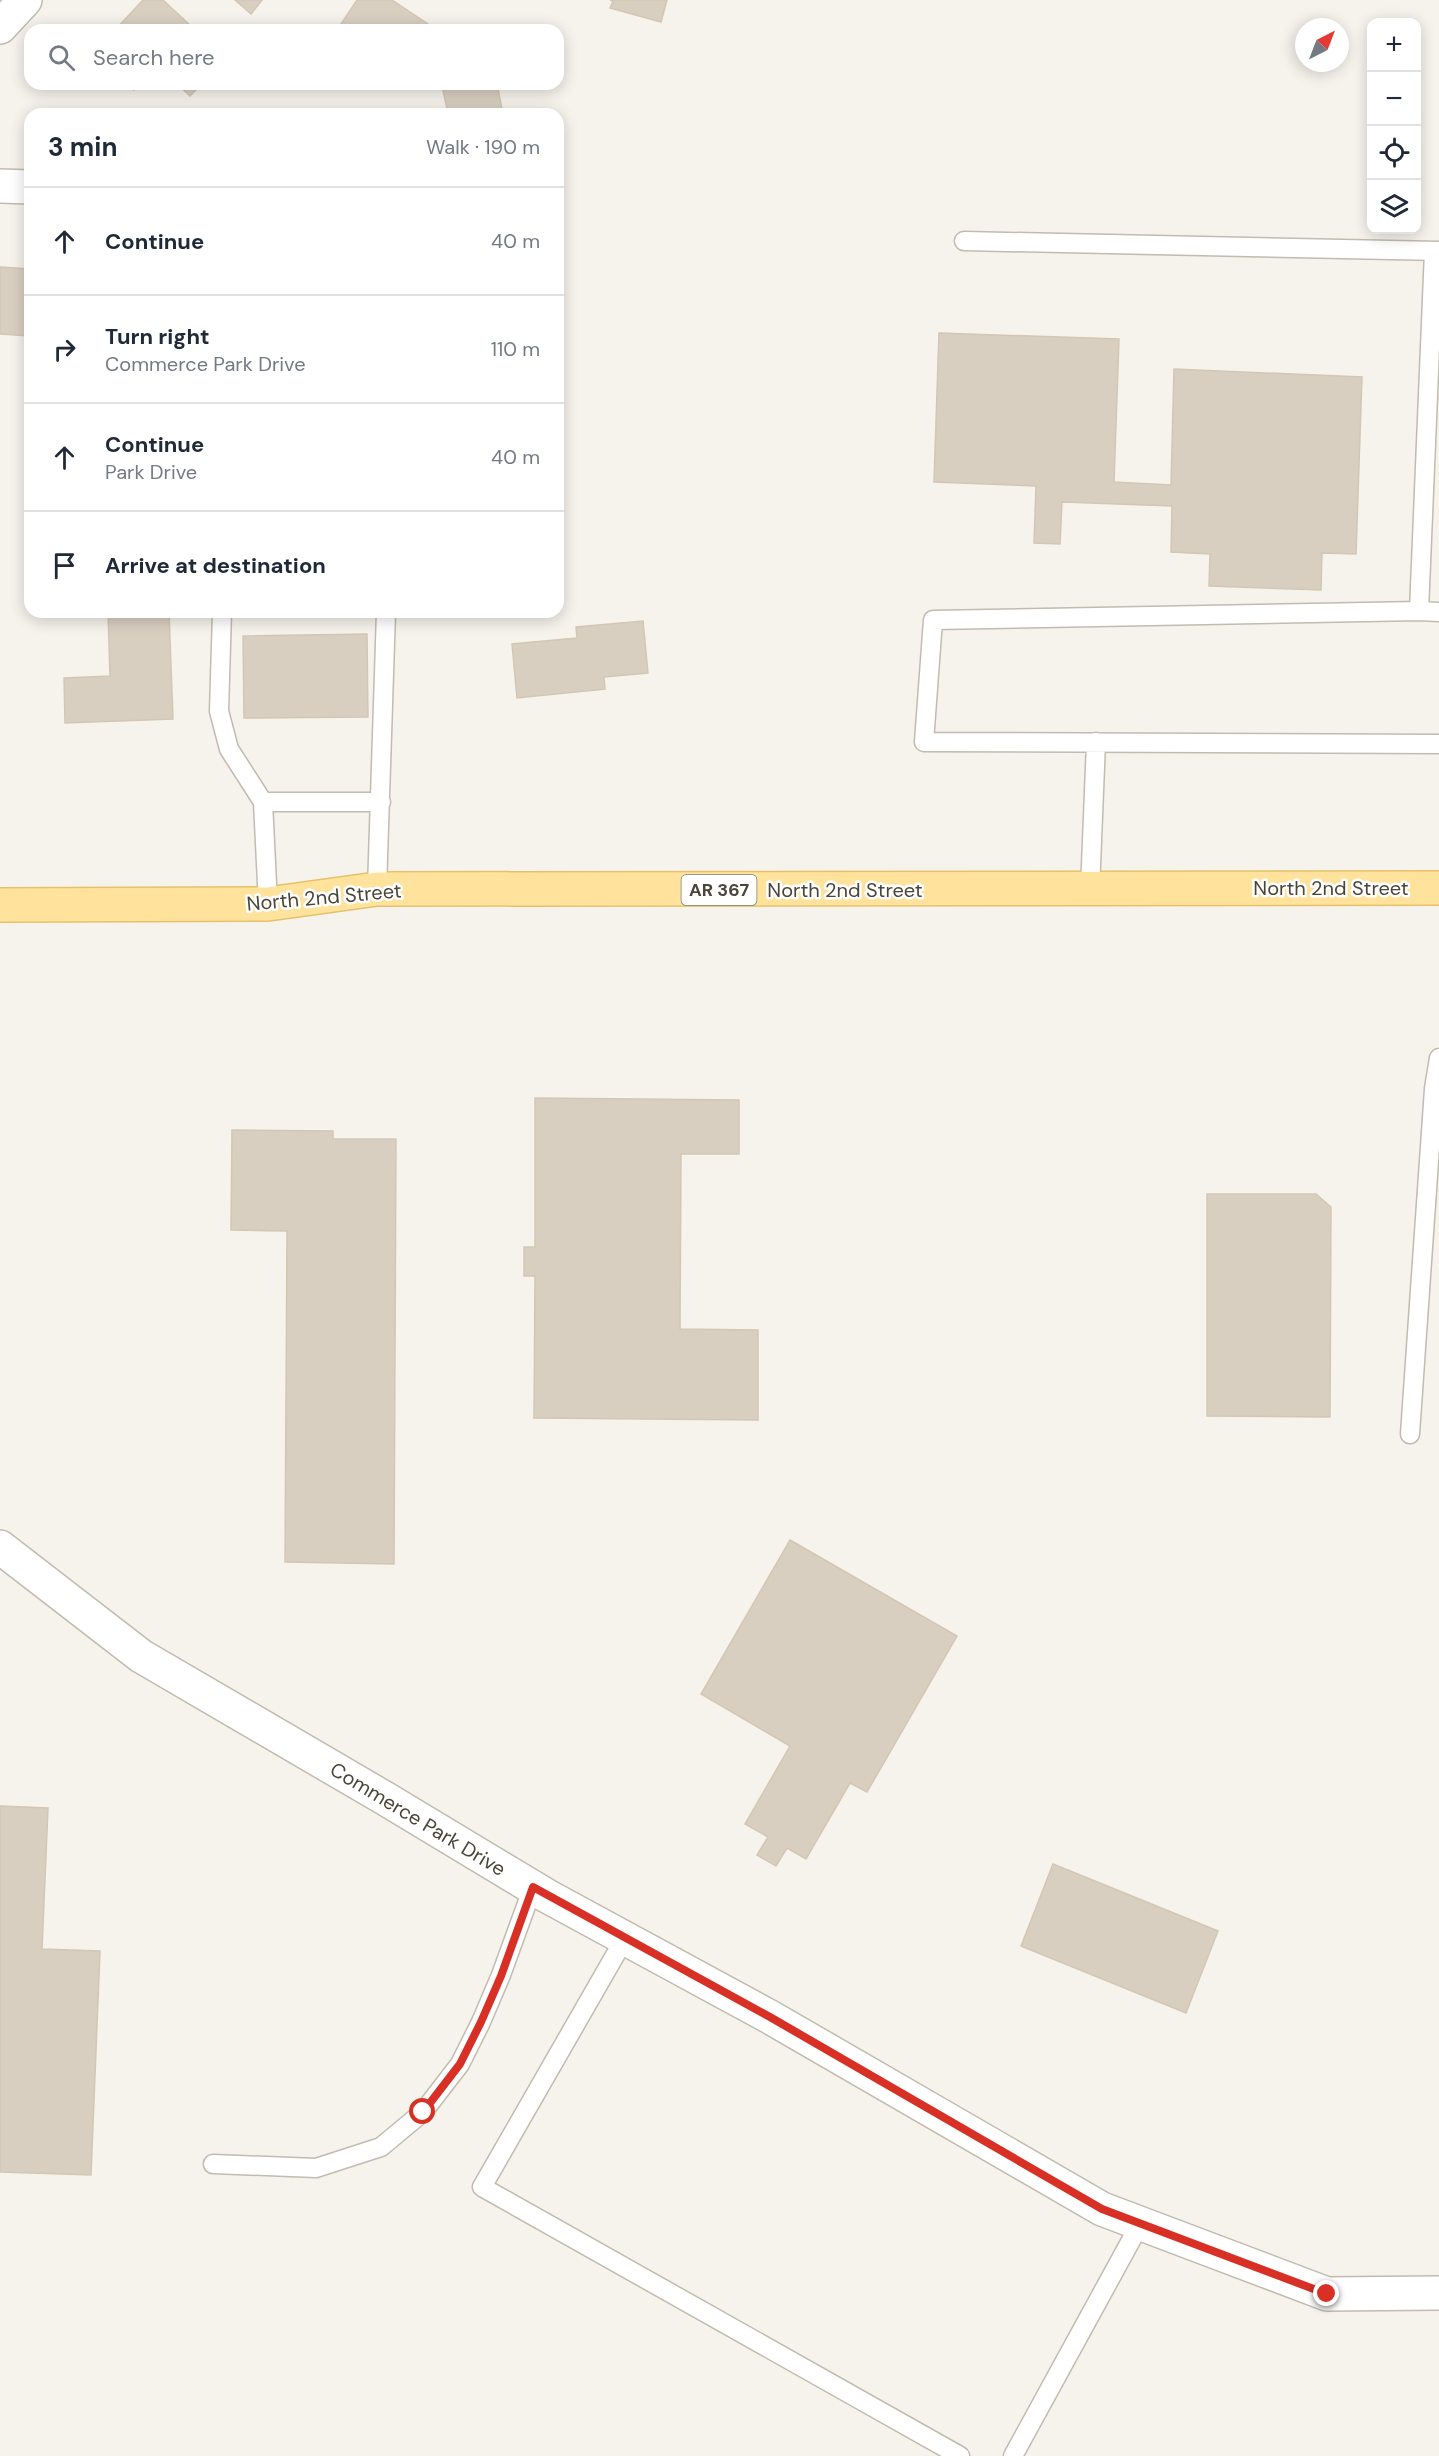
<!DOCTYPE html>
<meta charset="utf-8">
<style>
body{margin:0;font-family:"DM Sans",sans-serif;background:#f2f2f3;color:#1f2937}
.controls{position:absolute;right:18px;top:18px;display:grid;overflow:hidden;border-radius:12px;box-shadow:0 3px 15px #0003}
.controls button{width:54px;height:54px;display:grid;place-items:center;padding:0;border:0;border-bottom:2px solid #e0e1e3;background:#fff;color:#1f2937;font:30px sans-serif}
.compass{position:absolute;left:1295px;top:18px;width:54px;height:54px;border-radius:50%;background:#fff;box-shadow:0 3px 15px #0003;rotate:42deg}
.stop{position:absolute;width:18px;height:18px;margin:-14px;border:4px solid #d93025;border-radius:50%;background:#fff}
.stop.end{background:#d93025;border-color:#fff;box-shadow:0 2px 6px #0008}
.list{margin:0;padding:0;list-style:none}
h2{display:flex;justify-content:space-between;align-items:center;height:78px;margin:0;padding:0 24px;font-size:26px}
h2 small{font-size:20px;font-weight:400;color:#747a83}
.list li{display:grid;grid-template-columns:39px 1fr auto;gap:18px;align-items:center;box-sizing:border-box;height:108px;padding:0 24px;border-top:2px solid #e0e1e3}
.list b{display:block;font-size:22px;white-space:nowrap}
.list p{margin:0;font-size:20px;white-space:nowrap;color:#747a83}
.list em{font-size:20px;font-style:normal;color:#747a83}
.icon{flex:none;width:33px;height:33px;fill:none;stroke:currentColor;stroke-width:2;stroke-linecap:round;stroke-linejoin:round}
.map{position:relative;flex:none;width:1439px;height:2456px;overflow:hidden}
.search{position:absolute;background:#fff;box-shadow:0 3px 15px #0003;left:24px;top:24px;width:540px;height:66px;display:flex;align-items:center;gap:15px;box-sizing:border-box;padding:0 21px;border-radius:18px;color:#747a83;font-size:22px}
.panel{position:absolute;background:#fff;box-shadow:0 3px 15px #0003;left:24px;top:108px;width:540px;height:510px;border-radius:18px}
.map>svg:first-child{display:block}
.building{fill:#d8cfc1;stroke:#d3c7b4;stroke-width:1.5}
.lines{fill:none;stroke-linecap:round;stroke-linejoin:round}
.service-casing{stroke:#c2bbae;stroke-width:21}
.minor-casing{stroke:#c2bbae;stroke-width:36}
.primary-casing{stroke:#e6c16a;stroke-width:36}
.service{stroke:#fff;stroke-width:18}
.minor{stroke:#fff;stroke-width:33}
.primary{stroke:#ffe39c;stroke-width:33}
.route{stroke:#d93025;stroke-width:8}
.labels{text-anchor:middle;stroke-width:5;stroke-linejoin:round;paint-order:stroke}
.shield{fill:#fff;stroke:#817c74;stroke-width:1.5}
.shield-label{font-size:18px;font-weight:bold;fill:#4b4439}
.street-label{font-size:20px;fill:#4b4439;stroke:#fff}
</style>
<div class="map">
<svg width="1439" height="2456" viewBox="0 0 1439 2456">
<rect width="100%" height="100%" fill="#f6f3ec"/>
<!-- building -->
<path class="building" d="M143 0H163L193 28 192 30H115Z
M235 0H262L251 14Z
M357 0H392L437 30H337Z
M610 0H667L661 22 610 8 613 1Z
M127 84H140L134 90Z
M177 84H202L190 96Z
M475 84H497L503 114H448L443 90Z
M0 267 30 269V336L0 334Z
M939 333 1119 339 1114 482 1171 485 1174 369 1362 377 1356 554 1322 553 1321 590 1209 586 1210 554 1171 552 1172 506 1062 502 1060 544 1034 543 1036 486 934 482Z
M108 612H169L173 719 65 723 64 678 110 676Z
M643 621 648 673 604 677 605 689 517 698 512 644 577 638 576 627Z
M367 634 368 717 244 718 243 636Z
M535 1098 739 1100V1154H681L680 1329 758 1330V1420L534 1418 535 1276H524V1247H535Z
M232 1130 333 1131V1139H396L394 1564 285 1562 287 1231 231 1230Z
M1207 1194H1316L1331 1207 1330 1417 1207 1416Z
M790 1540 957 1636 867 1792 850 1783 806 1859 787 1848 776 1866 757 1855 768 1837 745 1824 790 1746 701 1694Z
M0 1806 48 1808 42 1949 100 1951 91 2175 0 2172Z
M1053 1864 1218 1931 1186 2013 1021 1946Z"/>
<g class="lines">
<defs>
<path id="service" d="M964 241 1439 251
M1419 611 1434 251
M222 612 219 711 229 749 263 802 268 904
M1439 612 1419 611 933 620 924 742 1439 744
M263 802H381
M377 889 386 612
M1090 890 1096 742
M1410 1434 1434 1089 1439 1058
M625 1938 482 2187 960 2456
M213 2164 316 2168 381 2147 423 2112 460 2064 481 2022 501 1975 533 1887
M1013 2456 1140 2224"/>
<path id="minor" d="M0 27 25 0
M0 186 30 187
M0 1547 141 1656 386 1799 547 1896 770 2017 1102 2209 1327 2294 1439 2293"/>
<path id="primary" d="M0 905 268 904 377 889 1439 888"/>
</defs>
<!-- service casing -->
<use href="#service" class="service-casing"/>
<!-- minor casing -->
<use href="#minor" class="minor-casing"/>
<!-- primary casing -->
<use href="#primary" class="primary-casing"/>
<!-- service -->
<use href="#service" class="service"/>
<!-- minor -->
<use href="#minor" class="minor"/>
<!-- primary -->
<use href="#primary" class="primary"/>
</g>
<g class="lines">
<!-- route -->
<path class="route" d="M423 2112 460 2064 481 2022 501 1976 533 1887 770 2017 1102 2209 1327 2294"/>
</g>
<g class="labels">
<!-- shield labels -->
<rect class="shield" x="681.5" y="875" width="75" height="30" rx="4.5"/>
<g class="shield-label">
<text x="719" y="896">AR 367</text>
</g>
<!-- street labels -->
<g class="street-label">
<text x="1331" y="895">North 2nd Street</text>
<text x="845" y="897">North 2nd Street</text>
<text transform="translate(324 897) rotate(-5)" y="7">North 2nd Street</text>
<text transform="translate(418 1819) rotate(31)" y="7">Commerce Park Drive</text>
</g>
</g>
</svg>
<div class="controls">
<button>+</button>
<button>−</button>
<button><svg class="icon" aria-label="locate" viewBox="0 0 24 24"><circle cx="12" cy="12" r="6"/><path d="M12 2v4M12 18v4M2 12h4M18 12h4"/></svg></button>
<button><svg class="icon" aria-label="layers" viewBox="0 0 24 24"><path d="M12 4l9 5-9 5-9-5zM3 14l9 5 9-5"/></svg></button>
</div>
<svg class="compass" viewBox="-18 -18 36 36"><path d="M0-13l5 13h-10z" fill="#e53935"/><path d="M0 13l5-13h-10z" fill="#747a83"/></svg>
<div class="stop" style="left:423px;top:2112px"></div>
<div class="stop end" style="left:1327px;top:2294px"></div>
<div class="search"><svg class="icon" aria-label="search" viewBox="0 0 24 24"><circle cx="10" cy="10" r="6"/><path d="M15 15l6 6"/></svg>Search here</div>
<section class="panel">
<h2>3 min<small>Walk · 190 m</small></h2>
<ul class="list">
<li><svg class="icon" aria-label="ahead" viewBox="0 0 24 24"><path d="M12 20V5M6 11l6-6 6 6"/></svg><div><b>Continue</b></div><em>40 m</em></li>
<li><svg class="icon" aria-label="right" viewBox="0 0 24 24"><path d="M7 20v-9h11M14 6l5 5-5 5"/></svg><div><b>Turn right</b><p>Commerce Park Drive</p></div><em>110 m</em></li>
<li><svg class="icon" aria-label="ahead" viewBox="0 0 24 24"><path d="M12 20V5M6 11l6-6 6 6"/></svg><div><b>Continue</b><p>Park Drive</p></div><em>40 m</em></li>
<li><svg class="icon" aria-label="arrive" viewBox="0 0 24 24"><path d="M6 21V4h12l-3 4 3 4H6"/></svg><div><b>Arrive at destination</b></div></li>
</ul>
</section>
</div>
